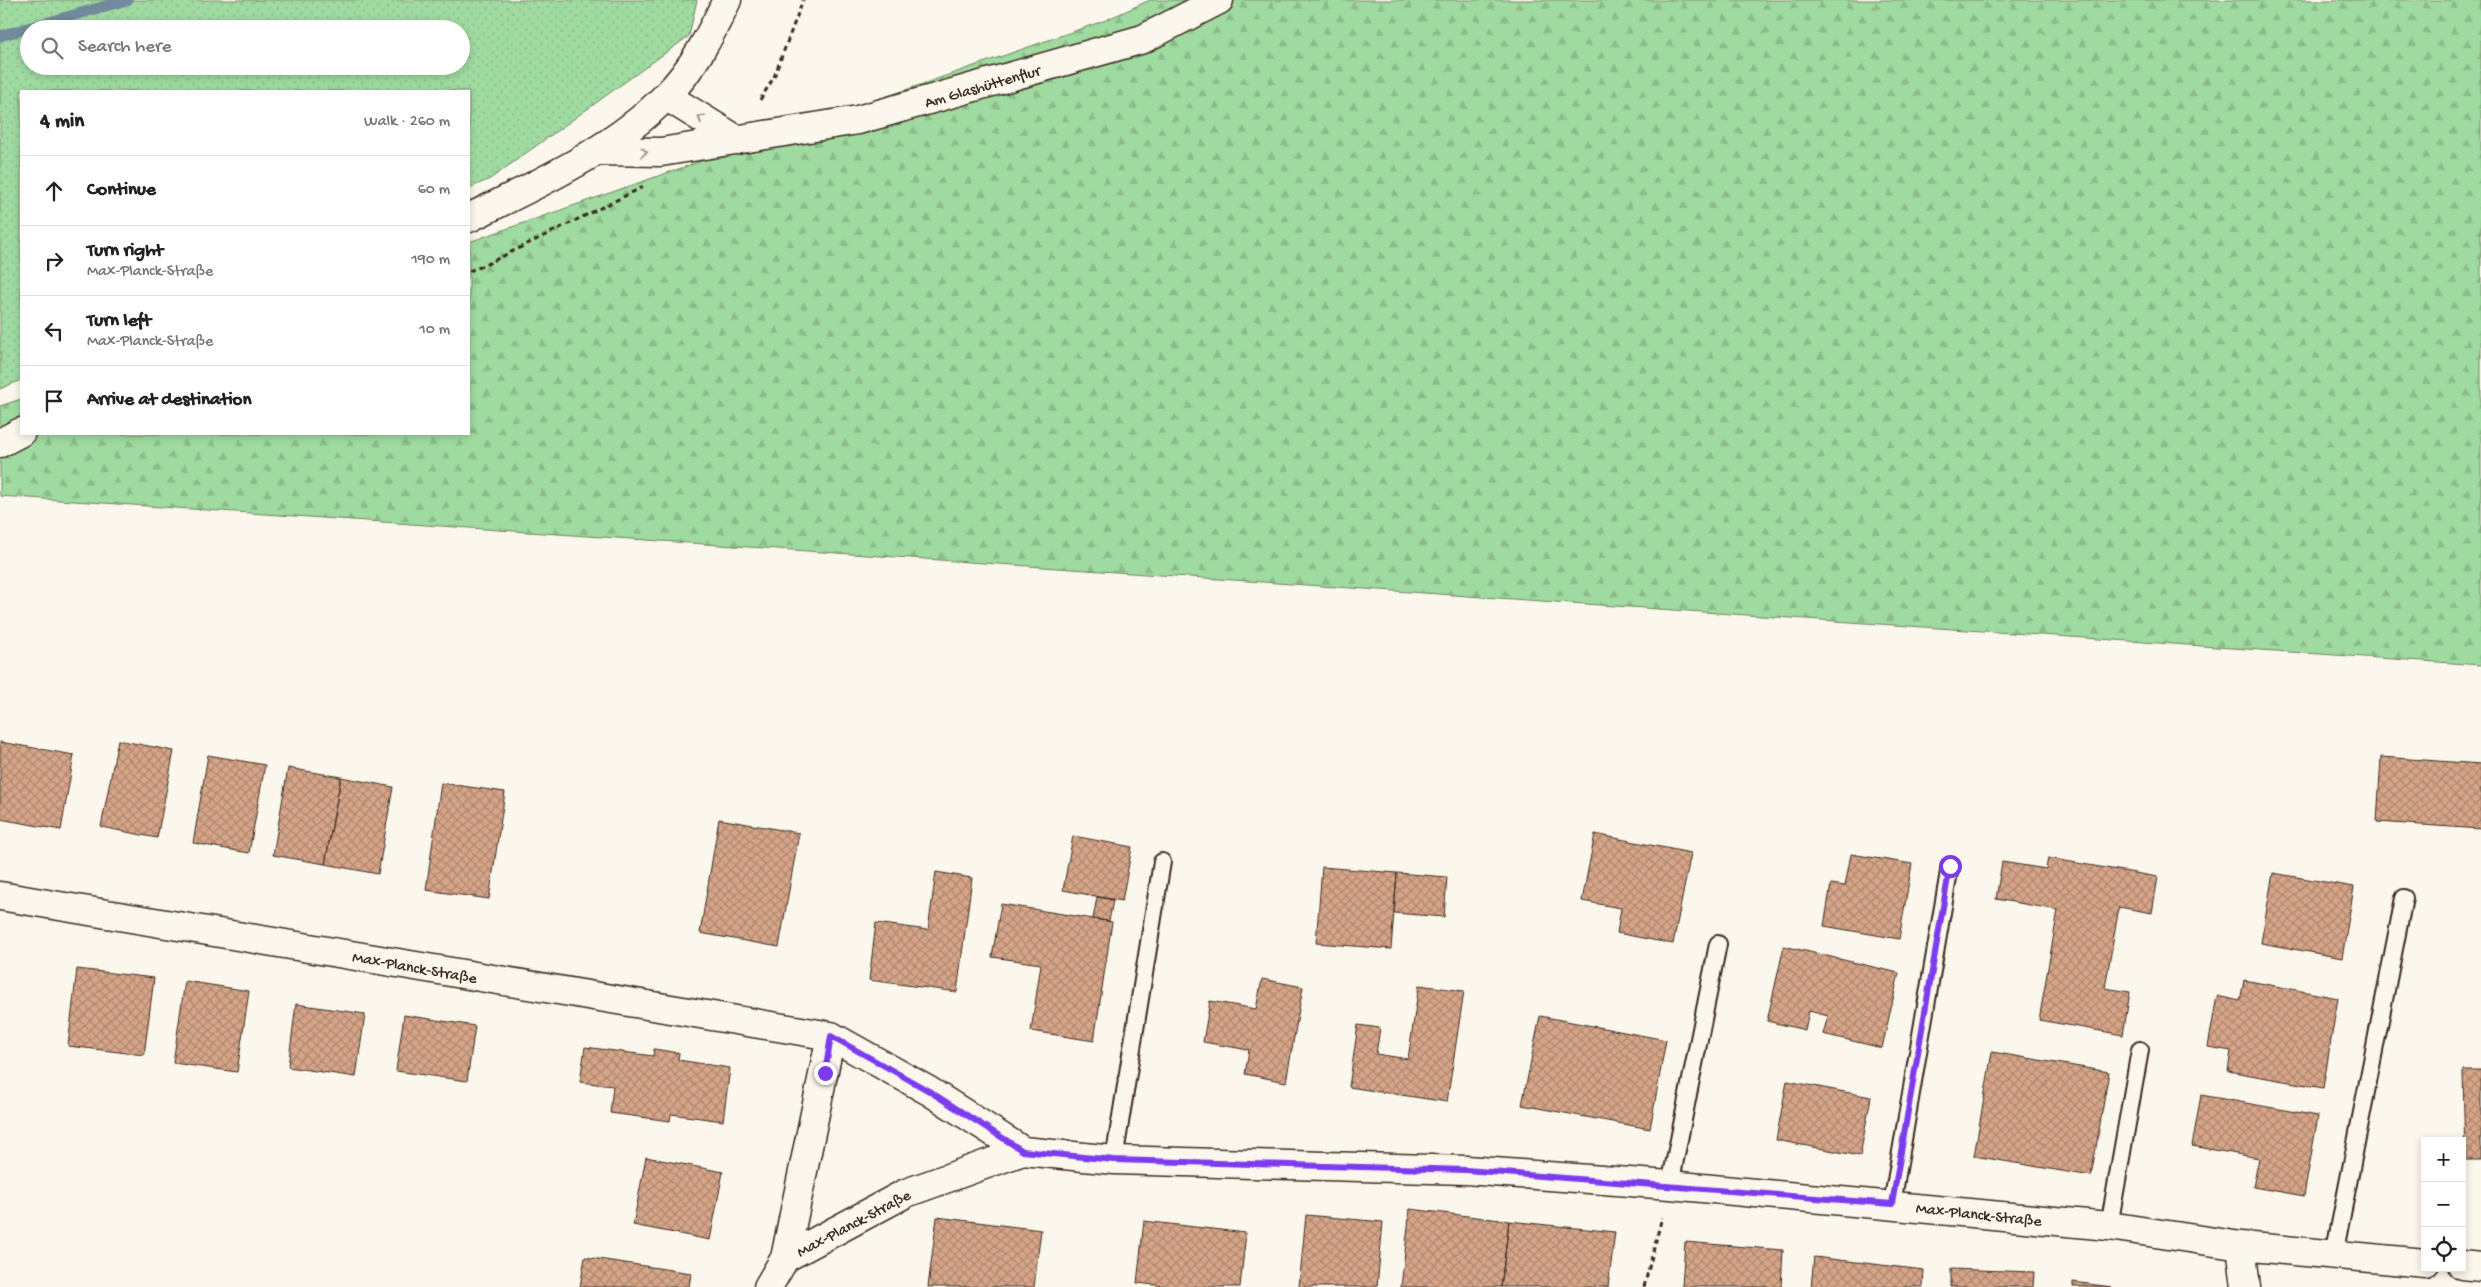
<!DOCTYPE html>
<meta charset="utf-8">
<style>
body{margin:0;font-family:"Gochi Hand",sans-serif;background:#f2f2f2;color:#222}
.controls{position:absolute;right:15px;bottom:15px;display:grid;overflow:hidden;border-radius:0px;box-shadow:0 2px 8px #0003}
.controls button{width:45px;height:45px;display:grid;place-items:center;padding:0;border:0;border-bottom:1px solid #e0e0e0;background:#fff;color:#222;font:25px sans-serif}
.stop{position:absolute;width:15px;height:15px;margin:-11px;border:4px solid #7c3aed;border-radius:50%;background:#fff}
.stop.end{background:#7c3aed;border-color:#fff;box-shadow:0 1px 5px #0008}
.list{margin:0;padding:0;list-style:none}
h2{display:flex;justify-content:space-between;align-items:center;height:65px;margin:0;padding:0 20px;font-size:21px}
h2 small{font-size:16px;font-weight:400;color:#767676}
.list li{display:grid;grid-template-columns:32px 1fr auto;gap:15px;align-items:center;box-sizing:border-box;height:70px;padding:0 20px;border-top:1px solid #e0e0e0}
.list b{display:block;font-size:19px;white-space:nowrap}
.list p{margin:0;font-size:16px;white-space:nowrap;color:#767676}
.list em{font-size:16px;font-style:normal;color:#767676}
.icon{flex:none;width:28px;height:28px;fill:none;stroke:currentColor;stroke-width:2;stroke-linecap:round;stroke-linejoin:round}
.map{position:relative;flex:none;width:2481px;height:1287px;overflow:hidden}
.search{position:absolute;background:#fff;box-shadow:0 2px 8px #0003;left:20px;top:20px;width:450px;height:55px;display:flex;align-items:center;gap:12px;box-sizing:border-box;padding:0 18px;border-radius:28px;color:#767676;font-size:19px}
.panel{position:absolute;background:#fff;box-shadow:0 2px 8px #0003;left:20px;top:90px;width:450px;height:345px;border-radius:0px}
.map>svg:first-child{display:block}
.grass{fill:url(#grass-dots);stroke:#6d825f;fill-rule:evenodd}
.forest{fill:url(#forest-firs);stroke:#6d825f}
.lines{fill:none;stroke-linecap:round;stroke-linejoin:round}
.stream{stroke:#728a9e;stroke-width:11}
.building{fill:url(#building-cross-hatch);stroke:#3b2a1e}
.service-casing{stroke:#3b2a1e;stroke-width:20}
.minor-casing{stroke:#3b2a1e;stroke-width:31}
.tertiary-casing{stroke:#3b2a1e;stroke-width:31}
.path{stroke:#3b2a1e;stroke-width:3;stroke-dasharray:5 4;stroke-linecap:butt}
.service{stroke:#fbf7ec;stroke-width:16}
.minor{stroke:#fbf7ec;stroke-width:28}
.tertiary{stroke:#fbf7ec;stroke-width:28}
.oneway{stroke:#9b9085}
.route{stroke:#7c3aed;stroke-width:6}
.labels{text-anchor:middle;stroke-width:4;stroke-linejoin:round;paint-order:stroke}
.street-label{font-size:16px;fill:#3b2a1e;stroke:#fbf7ec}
</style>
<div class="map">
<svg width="2481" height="1287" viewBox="0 0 2481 1287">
<defs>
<pattern id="grass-dots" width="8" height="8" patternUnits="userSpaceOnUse" patternTransform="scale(1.25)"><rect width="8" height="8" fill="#9fdaa0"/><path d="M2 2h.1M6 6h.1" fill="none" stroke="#8abb89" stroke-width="1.8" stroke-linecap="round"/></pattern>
<pattern id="forest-firs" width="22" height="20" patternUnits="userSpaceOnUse" patternTransform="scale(1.25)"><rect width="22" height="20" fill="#9fdaa0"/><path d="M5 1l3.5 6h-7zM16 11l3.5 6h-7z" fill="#8abb89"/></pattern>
<pattern id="building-cross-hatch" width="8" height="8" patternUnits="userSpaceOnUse" patternTransform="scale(1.25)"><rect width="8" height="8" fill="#d6a589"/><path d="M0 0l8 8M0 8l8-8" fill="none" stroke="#af876f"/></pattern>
</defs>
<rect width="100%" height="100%" fill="#fbf7ec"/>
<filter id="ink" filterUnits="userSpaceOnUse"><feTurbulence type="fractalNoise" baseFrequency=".02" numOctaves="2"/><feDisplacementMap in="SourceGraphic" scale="10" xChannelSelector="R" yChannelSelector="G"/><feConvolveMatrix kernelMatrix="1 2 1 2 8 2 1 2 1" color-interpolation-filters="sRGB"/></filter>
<g filter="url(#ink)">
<!-- grass -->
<path class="grass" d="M0 0H697L689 36 490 179 469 188V91H21V380L0 389ZM29 29H461V66H29Z"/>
<!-- forest -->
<path class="forest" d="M1150 0H2481V665L0 496V406L21 399V434H469V242L1106 20Z"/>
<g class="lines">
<!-- stream -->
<path class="stream" d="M0 36 127 0"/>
</g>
<!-- building -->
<path class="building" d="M118 740 174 751 157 838 101 827Z
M0 742 74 755 61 830 0 819Z
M208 755 265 765 249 853 193 843Z
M2381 757 2481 764V829L2377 822Z
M288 768 341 777 325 864 273 855Z
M341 777 393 787 378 874 325 864Z
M441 783 505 792 489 899 426 890Z
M719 819 799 833 779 947 700 933Z
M1595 834 1691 853 1673 944 1617 933 1621 908 1582 901Z
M1073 836 1132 847 1122 901 1063 890Z
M1851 854 1912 864 1899 939 1824 926 1831 884 1845 886Z
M2048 858 2158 877 2152 913 2119 907 2105 988 2130 992 2123 1035 2039 1020 2058 910 1996 899 2002 862 2046 869Z
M1322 867 1397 873 1391 949 1316 943Z
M936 872 972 878 957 992 869 980 876 923 928 930Z
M1397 873 1447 877 1444 917 1394 913Z
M2273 873 2354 887 2342 958 2261 943Z
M1097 897 1113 900 1109 921 1093 919Z
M1001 904 1112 922 1094 1041 1031 1031 1041 964 992 957Z
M1784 946 1899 973 1882 1048 1823 1034 1828 1016 1809 1011 1805 1030 1767 1021Z
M77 969 154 978 144 1055 68 1046Z
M1262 979 1303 987 1286 1082 1245 1074 1249 1050 1203 1042 1210 1001 1256 1009Z
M2244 980 2338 998 2323 1088 2228 1071 2231 1051 2208 1047 2217 996 2240 1001Z
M185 981 249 991 237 1072 173 1063Z
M1419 985 1464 991 1447 1102 1349 1087 1358 1025 1380 1028 1376 1054 1408 1059Z
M296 1004 365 1014 356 1077 288 1067Z
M404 1015 475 1026 467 1081 396 1071Z
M1540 1016 1666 1040 1650 1129 1522 1105Z
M585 1047 653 1056 654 1049 679 1053 678 1060 730 1068 723 1121 671 1114 670 1121 610 1113 613 1086 580 1082Z
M1992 1052 2109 1072 2091 1176 1974 1156Z
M2463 1070H2481V1160H2465Z
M1787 1081 1871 1097 1860 1156 1776 1140Z
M2201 1095 2318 1116 2304 1196 2253 1187 2259 1158 2192 1146Z
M646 1157 723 1172 710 1240 633 1225Z
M1410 1209 1509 1221 1501 1287H1401Z
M1306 1215 1383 1222 1377 1287H1299Z
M937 1217 1041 1230 1034 1287H928Z
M1144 1221 1246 1233 1240 1287H1173L1137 1283Z
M1509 1221 1615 1232 1608 1287H1501Z
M1685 1242 1783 1250 1781 1287H1682Z
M585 1257 691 1273 689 1287H580Z
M1814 1257 1924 1270 1923 1287H1811Z
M1951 1269 2034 1272 2033 1287H1951Z
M2073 1282 2112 1287H2073Z"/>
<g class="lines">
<defs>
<path id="service" d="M1114 1160 1162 862
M1670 1185 1718 944
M1892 1204 1950 866
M2109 1226 2140 1050
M2334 1255 2404 898"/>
<path id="minor" d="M666 96 737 140
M596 151 661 152 858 120 1143 39 1219 0
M0 896 831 1036 929 1091 1023 1151 1114 1160 1466 1170 1670 1185 2109 1226 2241 1246 2425 1263
M2241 1246 2246 1287
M785 1258 906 1193 1023 1151
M2462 1265 2481 1267
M768 1287 785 1258 831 1036"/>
<path id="tertiary" d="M469 218C535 185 614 150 666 96 693 69 711 34 727 0
M0 443 21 432"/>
</defs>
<!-- service casing -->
<use href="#service" class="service-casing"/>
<!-- minor casing -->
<use href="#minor" class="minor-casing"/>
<!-- tertiary casing -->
<use href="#tertiary" class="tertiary-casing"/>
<!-- path -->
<path class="path" d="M760 100 774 77 803 0
M469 271 485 265 643 187
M1644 1287 1662 1217"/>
<!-- service -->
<use href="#service" class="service"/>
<!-- minor -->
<use href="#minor" class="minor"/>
<!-- tertiary -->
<use href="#tertiary" class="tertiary"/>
</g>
<!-- one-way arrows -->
<defs><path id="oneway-chevron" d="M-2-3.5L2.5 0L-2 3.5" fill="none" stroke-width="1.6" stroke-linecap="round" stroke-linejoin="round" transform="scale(1.25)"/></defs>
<g class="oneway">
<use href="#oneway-chevron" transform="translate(701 118) rotate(-148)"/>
<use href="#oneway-chevron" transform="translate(644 152) rotate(1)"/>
</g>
</g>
<g class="lines" filter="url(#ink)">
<!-- route -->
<path class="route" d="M825 1073 831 1036 929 1091 1023 1151 1114 1160 1466 1170 1892 1204 1950 866"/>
</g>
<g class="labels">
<!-- street labels -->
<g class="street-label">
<text transform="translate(982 85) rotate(-16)" y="6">Am Glashüttenflur</text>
<text transform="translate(415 966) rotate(10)" y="6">Max-Planck-Straße</text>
<text transform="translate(1979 1213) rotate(6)" y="6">Max-Planck-Straße</text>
<text transform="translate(853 1222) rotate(-28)" y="6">Max-Planck-Straße</text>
</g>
</g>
</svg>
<div class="controls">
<button>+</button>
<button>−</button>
<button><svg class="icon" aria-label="locate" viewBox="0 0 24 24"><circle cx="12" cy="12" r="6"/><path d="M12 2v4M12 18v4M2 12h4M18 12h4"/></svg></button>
</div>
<div class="stop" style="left:1950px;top:866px"></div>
<div class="stop end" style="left:825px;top:1073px"></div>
<div class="search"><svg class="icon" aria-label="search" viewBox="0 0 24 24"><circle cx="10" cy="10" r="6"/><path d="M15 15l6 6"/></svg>Search here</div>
<section class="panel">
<h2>4 min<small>Walk · 260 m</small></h2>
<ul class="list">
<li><svg class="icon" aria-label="ahead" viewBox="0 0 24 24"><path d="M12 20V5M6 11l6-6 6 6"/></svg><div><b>Continue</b></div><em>60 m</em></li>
<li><svg class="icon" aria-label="right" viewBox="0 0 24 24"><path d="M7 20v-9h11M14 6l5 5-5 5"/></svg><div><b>Turn right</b><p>Max-Planck-Straße</p></div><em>190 m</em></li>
<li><svg class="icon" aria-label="left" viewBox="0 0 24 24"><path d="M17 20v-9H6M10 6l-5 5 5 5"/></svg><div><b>Turn left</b><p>Max-Planck-Straße</p></div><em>10 m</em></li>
<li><svg class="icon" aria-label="arrive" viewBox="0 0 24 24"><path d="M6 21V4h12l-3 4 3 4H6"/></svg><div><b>Arrive at destination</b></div></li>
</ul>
</section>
</div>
